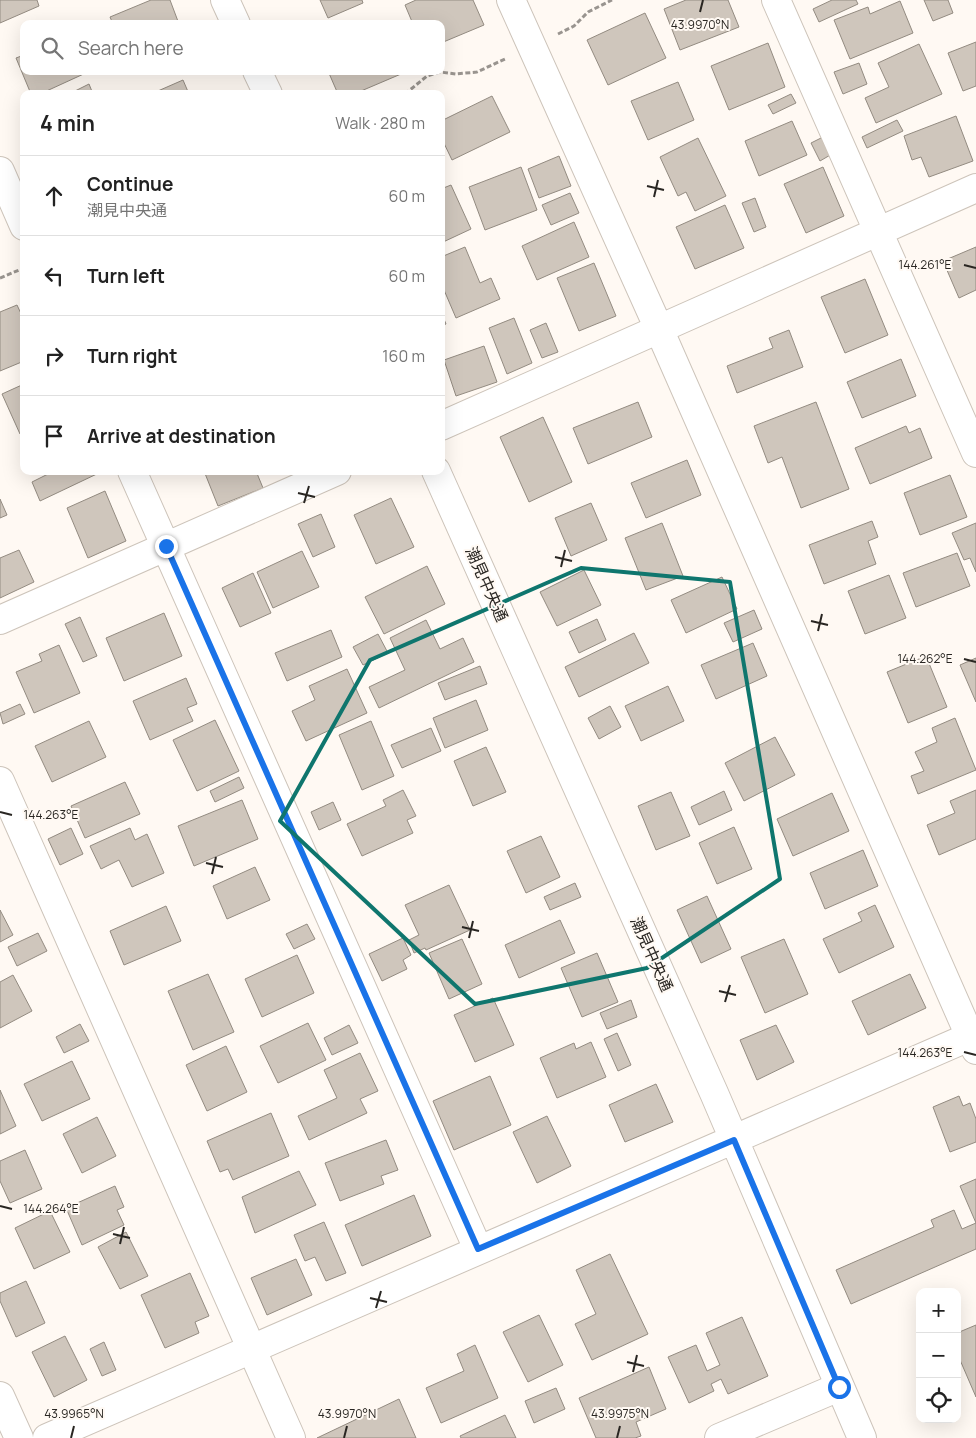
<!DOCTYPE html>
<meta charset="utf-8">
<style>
body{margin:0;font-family:Manrope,"Noto Sans JP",sans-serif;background:#f2f2f2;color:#222}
.controls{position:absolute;right:15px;bottom:15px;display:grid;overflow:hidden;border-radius:10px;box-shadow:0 5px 20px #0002}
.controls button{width:45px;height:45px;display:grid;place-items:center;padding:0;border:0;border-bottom:1px solid #e0e0e0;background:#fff;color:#222;font:25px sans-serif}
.stop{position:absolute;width:15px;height:15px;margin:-11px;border:4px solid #1a73e8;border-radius:50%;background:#fff}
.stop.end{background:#1a73e8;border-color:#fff;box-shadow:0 1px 5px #0008}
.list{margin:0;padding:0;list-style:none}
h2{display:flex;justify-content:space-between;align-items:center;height:65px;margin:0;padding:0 20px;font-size:21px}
h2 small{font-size:16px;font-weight:400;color:#767676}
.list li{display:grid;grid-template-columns:32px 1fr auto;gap:15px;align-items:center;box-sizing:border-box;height:80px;padding:0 20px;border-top:1px solid #e0e0e0}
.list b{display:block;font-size:19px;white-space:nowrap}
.list p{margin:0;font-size:16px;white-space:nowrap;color:#767676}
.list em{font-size:16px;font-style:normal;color:#767676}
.icon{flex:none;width:28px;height:28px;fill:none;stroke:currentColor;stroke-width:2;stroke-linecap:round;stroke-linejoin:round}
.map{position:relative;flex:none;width:976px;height:1438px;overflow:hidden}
.search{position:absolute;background:#fff;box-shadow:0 5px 20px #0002;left:20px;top:20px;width:425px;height:55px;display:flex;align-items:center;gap:12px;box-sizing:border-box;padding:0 18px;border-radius:10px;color:#767676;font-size:19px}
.panel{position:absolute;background:#fff;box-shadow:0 5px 20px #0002;left:20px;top:90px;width:425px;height:385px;border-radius:10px}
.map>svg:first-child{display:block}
.building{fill:#cfc6bc;stroke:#938b81}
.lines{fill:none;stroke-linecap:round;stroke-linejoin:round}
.minor-casing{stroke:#cdc4ba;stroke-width:30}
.tertiary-casing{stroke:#cdc4ba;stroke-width:30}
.path{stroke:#99948f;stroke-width:3;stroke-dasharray:5 2.5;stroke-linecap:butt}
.minor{stroke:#fff;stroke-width:28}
.tertiary{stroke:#fff;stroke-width:28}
.route{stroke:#1a73e8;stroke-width:6}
.marked{fill:none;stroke:#0f766e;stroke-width:4;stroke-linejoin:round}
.ticks{fill:none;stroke:#292622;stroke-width:2}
.labels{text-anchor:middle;stroke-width:4;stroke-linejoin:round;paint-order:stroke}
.street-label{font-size:16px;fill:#292622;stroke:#fff9f3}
.ticks-label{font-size:12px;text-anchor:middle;fill:#292622;stroke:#fff9f3;stroke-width:4;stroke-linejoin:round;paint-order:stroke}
</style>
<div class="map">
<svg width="976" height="1438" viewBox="0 0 976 1438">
<rect width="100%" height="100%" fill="#fff9f3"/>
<!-- building -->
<path class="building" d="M0 0H37L39 6 0 23Z
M151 0H170L179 24H113L110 17Z
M320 0H362L363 3 328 18Z
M416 0H473L484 25 441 43V24H413L405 5Z
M686 0H728L739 27 680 50 664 9Z
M832 0H856L858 4 819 22 813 9Z
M924 0H948L953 13 933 21Z
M900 1 913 33 850 59 834 20 868 7 870 14Z
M645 13 666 58 608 85 587 40Z
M976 42V86L963 91 948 53Z
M768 43 785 87 729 110 711 66Z
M919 44 942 94 876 123 865 98 889 87 878 63Z
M24 55V71L88 72 40 94H31L16 58Z
M859 63 867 84 843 94 834 72Z
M328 71H400L401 74 354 94H338Z
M183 80 189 94H151Z
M678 82 694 120 648 140 631 101Z
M89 84 93 94H69Z
M791 94 796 103 773 114 768 105Z
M492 96 510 132 452 160 441 137V121Z
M956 116 973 161 929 177 921 157 912 160 904 136Z
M897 120 903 131 867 148 862 137Z
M792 121 807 155 759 176 745 141Z
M823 137 832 154 820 161 811 143Z
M698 138 726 196 695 211 686 192 678 196 660 157Z
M559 156 571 186 539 198 528 169Z
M521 167 537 210 485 230 469 187Z
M823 167 844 216 806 233 784 184Z
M451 185 471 229 441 243V189Z
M570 193 579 213 551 225 542 205Z
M755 198 766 227 754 232 742 203Z
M725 205 744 248 695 269 676 227Z
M574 222 589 257 537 280 522 246Z
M465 247 480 283 491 278 500 299 456 318 441 283V257Z
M976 247V290L959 298 943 261Z
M594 263 616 316 579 331 557 278Z
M865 279 888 335 845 353 821 297Z
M17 305 24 320V361L0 371V312Z
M441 312 446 324 441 326Z
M514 318 532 363 507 374 489 328Z
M546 323 558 352 542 358 530 330Z
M789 330 803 367 737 393 727 366 773 348 769 338Z
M484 346 497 382 456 396 444 360Z
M901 359 916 396 862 418 847 382Z
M24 384V432L20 434 2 394Z
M638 402 652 437 588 464 573 428Z
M816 402 849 489 801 508 782 457 768 463 754 426Z
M543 417 572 482 529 502 500 437Z
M906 426 909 433 920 428 932 458 870 484 855 448Z
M687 460 701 495 646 518 631 483Z
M46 471H100L101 472 40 501 32 482 48 474Z
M204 471H256L263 488 218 506Z
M950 475 967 517 920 535 904 493Z
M105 491 126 541 88 558 67 508Z
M391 498 414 547 376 564 354 515Z
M0 499 7 515 0 518Z
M591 503 607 540 571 556 555 518Z
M321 514 335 547 313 557 298 524Z
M872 521 878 537 868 541 876 564 824 584 809 545Z
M662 523 683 576 646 590 625 538Z
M976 523V572L970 558 964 560 952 533Z
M19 550 34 582 0 598V558Z
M302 551 319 587 273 608 257 572Z
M957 553 970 586 916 607 903 573Z
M427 566 445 604 384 634 365 597Z
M584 570 601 605 557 626 540 592Z
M253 573 271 613 240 627 222 588Z
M889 575 906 618 865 634 848 591Z
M722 577 737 609 686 633 671 600Z
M754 610 762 629 733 642 724 623Z
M164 613 182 656 124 681 106 638Z
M80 617 97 656 83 662 65 624Z
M597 619 606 640 579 653 569 632Z
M426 620 440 649 463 638 474 662 379 708 369 687 405 670 390 638Z
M331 630 342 657 287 681 275 653Z
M634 633 649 663 579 697 565 667Z
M378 634 388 653 363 665 353 647Z
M753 643 767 676 716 699 701 665Z
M59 645 80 693 34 713 16 672 42 661 39 654Z
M926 656 947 707 908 723 887 672Z
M976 658V702L960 665Z
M480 666 487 684 445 700 438 683Z
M347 669 367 713 306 741 292 711 315 700 309 686Z
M186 678 197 704 187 708 193 721 150 740 133 701Z
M668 686 684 721 641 741 625 706Z
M476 700 488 730 445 748 433 718Z
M20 704 25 714 3 724 0 713Z
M610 706 621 727 599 739 588 718Z
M955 718 976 770 918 794 911 776 924 771 915 752 937 742 932 728Z
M215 720 239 771 197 791 173 740Z
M89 721 106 757 52 782 35 746Z
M371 721 394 776 362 790 339 735Z
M431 728 441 751 402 768 391 745Z
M775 737 795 775 744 801 725 763Z
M486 747 506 792 473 806 454 761Z
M239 777 244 788 215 802 210 791Z
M125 782 140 814 85 838 71 806Z
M403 790 416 816 407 820 413 833 362 856 347 824 386 806 383 800Z
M976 790V839L939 855 927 825 955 813 950 801Z
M724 791 732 810 699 825 691 807Z
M671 792 690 836 656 850 638 806Z
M832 793 849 831 793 856 777 819Z
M242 800 258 839 194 866 178 826Z
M333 802 341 820 319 830 311 812Z
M734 827 752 869 717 884 699 843Z
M71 828 83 854 60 865 48 839Z
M130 828 135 840 147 834 164 873 132 887 119 860 101 869 90 846Z
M541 836 560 877 526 893 507 851Z
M863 850 878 886 825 909 810 873Z
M255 867 270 900 227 919 213 886Z
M575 883 581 897 550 910 544 897Z
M449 885 470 930 426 950 425 948 414 953 409 940 419 935 405 905Z
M707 896 731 949 701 963 677 910Z
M875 905 894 947 839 973 823 939 862 921 858 913Z
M166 906 181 941 124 965 110 931Z
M0 910 13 935 0 942Z
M560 920 575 953 519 978 505 945Z
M307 924 315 939 294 949 286 934Z
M38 933 47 951 17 966 8 947Z
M403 938 411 955 403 960 407 969 382 981 369 954Z
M462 939 482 984 449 999 429 953Z
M784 939 808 994 765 1013 741 957Z
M597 953 618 1002 582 1017 561 968Z
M297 955 314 993 262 1017 245 979Z
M208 974 234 1032 193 1050 168 991Z
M910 974 926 1008 868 1035 852 1001Z
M13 975 32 1011 0 1028V982Z
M493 998 514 1045 475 1062 454 1015Z
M631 1000 637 1017 607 1029 600 1013Z
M308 1023 326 1060 278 1083 260 1046Z
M80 1024 89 1041 64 1053 56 1037Z
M349 1025 358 1043 332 1055 324 1038Z
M776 1025 794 1062 757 1080 740 1040Z
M617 1033 631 1065 618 1071 604 1039Z
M591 1042 606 1077 557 1098 540 1058 574 1043 576 1049Z
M226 1046 247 1092 207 1111 186 1065Z
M360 1053 378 1091 360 1099 367 1113 309 1140 298 1116 337 1098 324 1070Z
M72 1061 90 1099 42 1121 24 1084Z
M490 1076 511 1125 454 1150 433 1101Z
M656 1084 673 1122 625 1142 609 1105Z
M0 1090 16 1126 0 1134Z
M959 1096 963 1106 970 1103 976 1119V1142L950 1152 933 1107Z
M271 1113 289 1156 233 1180 228 1169 220 1172 207 1141Z
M547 1116 571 1166 537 1183 513 1132Z
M97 1117 116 1156 82 1173 63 1134Z
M386 1140 398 1170 381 1176 384 1184 340 1201 325 1163Z
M25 1150 42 1189 10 1203 0 1181V1161Z
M299 1171 316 1205 255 1233 242 1197Z
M976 1179V1223L960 1186Z
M115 1186 124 1207 117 1210 124 1225 82 1245 66 1208Z
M414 1195 431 1236 362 1266 345 1225Z
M954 1210 962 1229 976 1223V1249L851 1304 836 1270 934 1227 931 1220Z
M50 1211 70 1252 34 1269 15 1228Z
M324 1222 346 1273 326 1281 315 1257 305 1261 294 1235Z
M126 1232 148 1276 120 1289 98 1247Z
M610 1254 648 1334 592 1360 575 1324 596 1314 576 1270Z
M296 1259 312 1295 267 1315 251 1278Z
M190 1273 209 1316 195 1322 199 1333 165 1348 141 1295Z
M26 1281 45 1323 16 1337 0 1301V1293Z
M539 1315 563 1365 528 1382 503 1332Z
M742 1317 768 1376 728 1394 721 1379 711 1384 714 1391 689 1403 668 1357 696 1345 707 1371 720 1365 706 1333Z
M976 1325V1397L957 1353V1333Z
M65 1336 87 1380 54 1397 32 1352Z
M104 1342 116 1370 102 1376 90 1349Z
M475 1345 498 1398 441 1423 426 1388 464 1371 457 1354Z
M649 1367 666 1409 636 1422 641 1436 635 1438H596L579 1398Z
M556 1388 565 1409 534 1423 525 1401Z
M399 1399 416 1438H317Z
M505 1415 516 1438H461L460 1436Z"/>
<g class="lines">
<defs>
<path id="minor" d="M511 0 659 329 976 1050
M776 0 976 453
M0 171 24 226
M441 426 976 188
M132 471 478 1249
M0 620 337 471
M0 781 291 1438
M719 1438 839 1387"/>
<path id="tertiary" d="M225 0 236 24
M257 71 268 94
M436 471 714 1093 862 1438
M0 1396 19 1438
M47 1438 976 1034"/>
</defs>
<!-- minor casing -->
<use href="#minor" class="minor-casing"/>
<!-- tertiary casing -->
<use href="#tertiary" class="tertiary-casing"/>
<!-- path -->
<path class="path" d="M558 34 574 26 588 12 612 0
M405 94 427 76 440 72 456 74 477 72 505 59
M0 278 24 268"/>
<!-- minor -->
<use href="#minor" class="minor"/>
<!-- tertiary -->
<use href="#tertiary" class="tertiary"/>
</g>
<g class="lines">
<!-- route -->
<path class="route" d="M166 546 478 1249 734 1140 839 1387"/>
</g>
<!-- marked area -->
<path class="marked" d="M581 568 730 582 780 879 647 968 475 1004 280 821 370 660Z"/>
<!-- ticks -->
<path class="ticks" d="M700 12 703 0M647 186 664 190M654 197 658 180M964 265 976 268M298 493 315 497M304 503 309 486M555 557 572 561M561 567 565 550M811 621 828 625M818 631 822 614M964 659 976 662M0 812 12 815M206 863 223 867M212 874 216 857M462 927 479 931M469 938 473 921M719 991 736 995M725 1002 730 985M964 1052 976 1055M0 1206 12 1209M113 1234 130 1238M120 1244 124 1227M370 1298 387 1302M376 1308 381 1291M627 1362 644 1366M633 1372 637 1355M71 1438 74 1426M344 1438 347 1426M617 1438 620 1426"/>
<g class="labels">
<!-- street labels -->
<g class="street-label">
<text transform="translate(487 584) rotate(66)" y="6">潮見中央通</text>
<text transform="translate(652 954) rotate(66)" y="6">潮見中央通</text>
</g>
</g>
<g class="ticks-label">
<text x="700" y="29">43.9970°N</text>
<text x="925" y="269">144.261°E</text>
<text x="925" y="663">144.262°E</text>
<text x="51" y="819">144.263°E</text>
<text x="925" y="1057">144.263°E</text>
<text x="51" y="1213">144.264°E</text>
<text x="74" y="1418">43.9965°N</text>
<text x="347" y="1418">43.9970°N</text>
<text x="620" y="1418">43.9975°N</text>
</g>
</svg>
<div class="controls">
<button>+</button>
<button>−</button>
<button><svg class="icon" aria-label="locate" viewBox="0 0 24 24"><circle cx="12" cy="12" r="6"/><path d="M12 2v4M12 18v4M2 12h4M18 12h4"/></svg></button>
</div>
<div class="stop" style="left:839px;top:1387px"></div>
<div class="stop end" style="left:166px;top:546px"></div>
<div class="search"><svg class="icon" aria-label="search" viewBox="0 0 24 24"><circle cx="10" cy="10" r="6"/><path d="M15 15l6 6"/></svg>Search here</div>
<section class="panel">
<h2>4 min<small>Walk · 280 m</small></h2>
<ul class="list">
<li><svg class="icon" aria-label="ahead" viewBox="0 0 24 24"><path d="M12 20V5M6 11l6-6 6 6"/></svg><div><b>Continue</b><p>潮見中央通</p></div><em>60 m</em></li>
<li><svg class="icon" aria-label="left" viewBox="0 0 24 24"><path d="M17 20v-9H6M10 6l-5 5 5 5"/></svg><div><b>Turn left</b></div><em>60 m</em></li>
<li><svg class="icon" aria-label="right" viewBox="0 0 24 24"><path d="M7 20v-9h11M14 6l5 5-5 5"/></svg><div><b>Turn right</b></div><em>160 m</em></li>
<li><svg class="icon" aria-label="arrive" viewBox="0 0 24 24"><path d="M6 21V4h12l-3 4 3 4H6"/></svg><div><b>Arrive at destination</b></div></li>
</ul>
</section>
</div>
